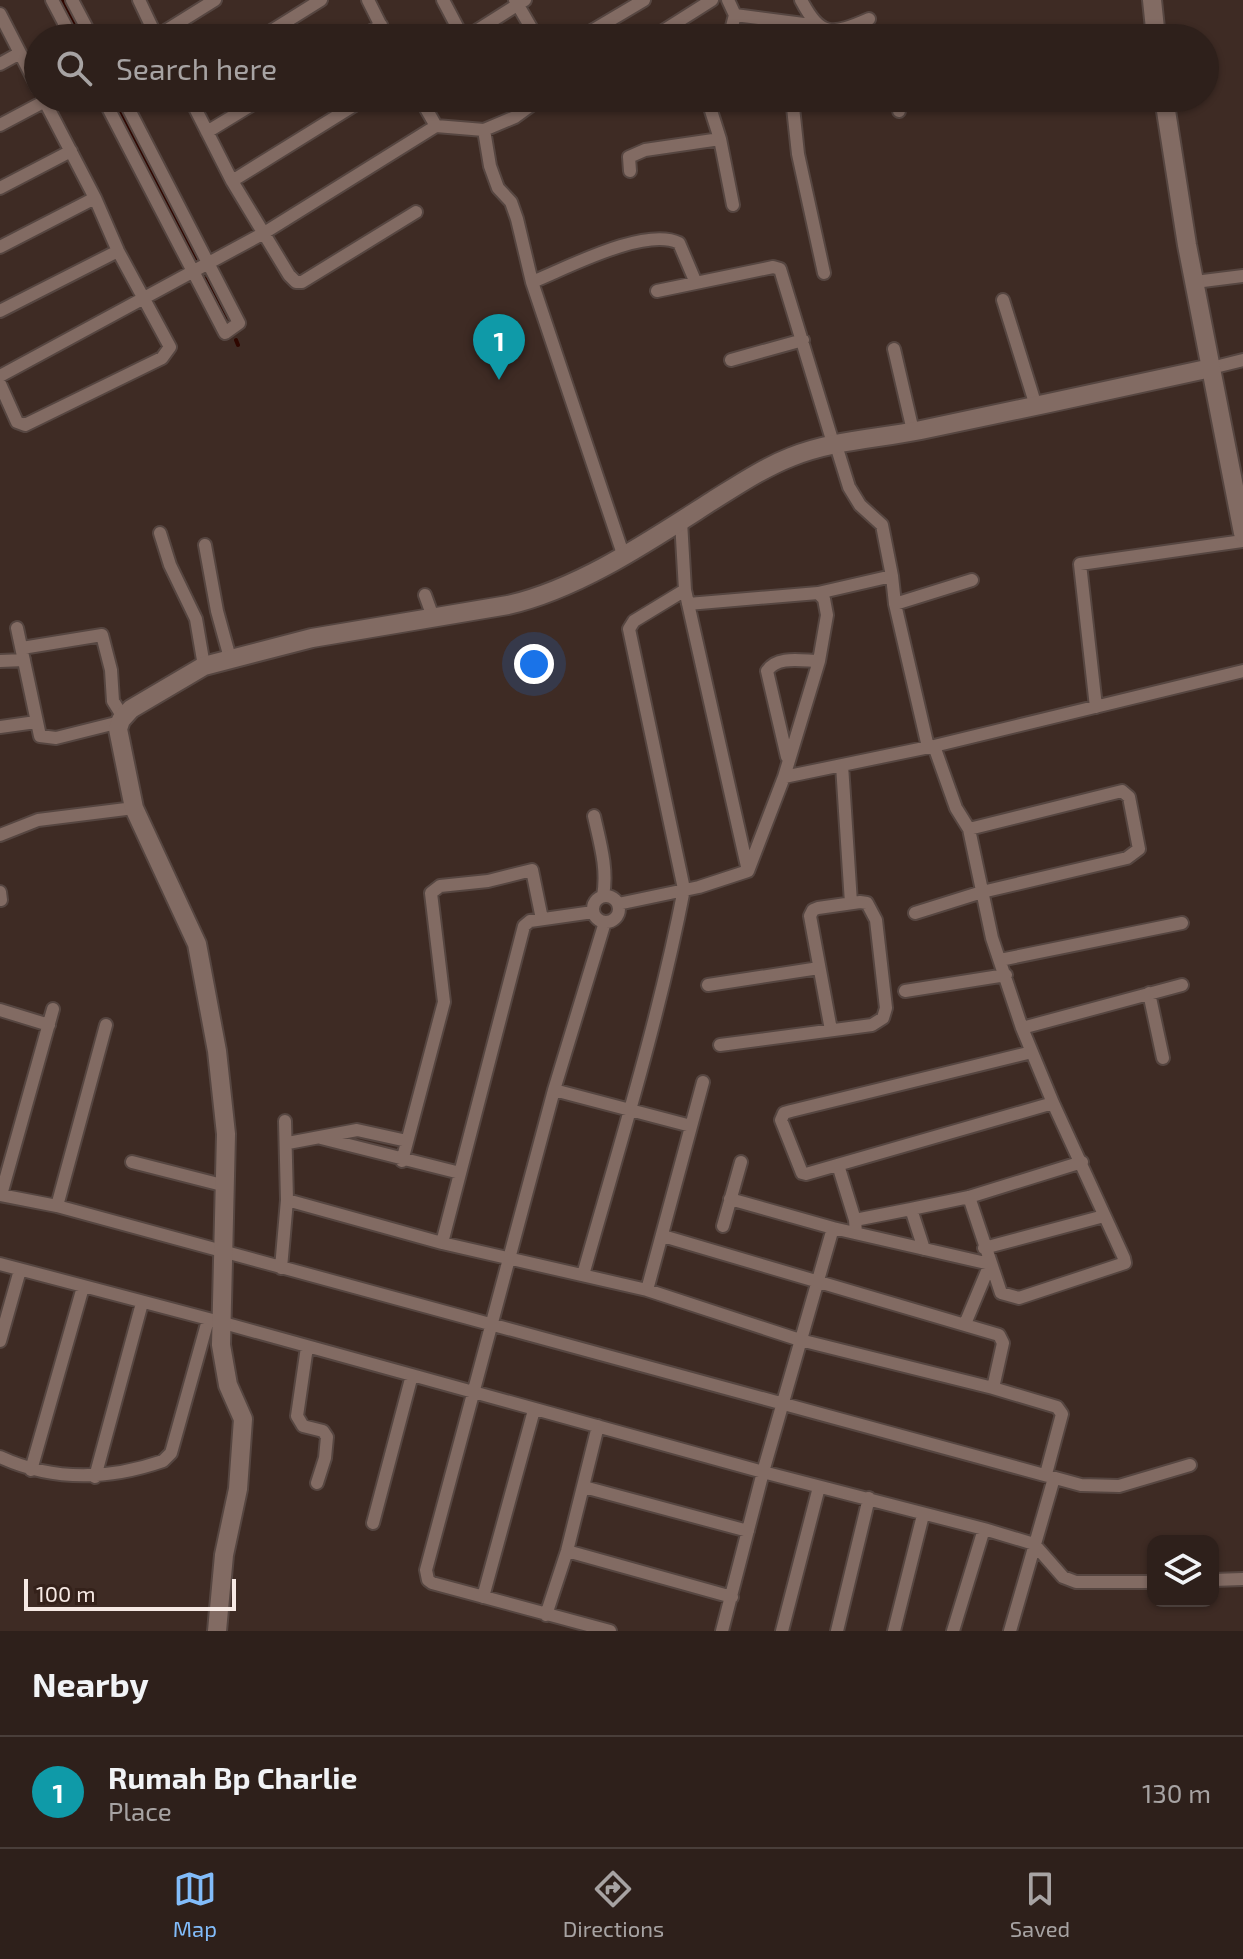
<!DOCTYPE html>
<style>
body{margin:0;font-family:"Exo 2",sans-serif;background:#362824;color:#f1f3f6}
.controls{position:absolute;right:24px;bottom:24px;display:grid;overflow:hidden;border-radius:16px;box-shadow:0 2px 6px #0004}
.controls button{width:72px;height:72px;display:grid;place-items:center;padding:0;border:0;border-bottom:2px solid #493e3a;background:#2e201b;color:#f1f3f6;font:40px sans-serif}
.scale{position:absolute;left:24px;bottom:20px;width:212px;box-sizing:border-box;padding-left:8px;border:4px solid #f6e9e4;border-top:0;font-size:22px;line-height:28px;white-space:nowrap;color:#f6e9e4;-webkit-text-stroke:6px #34211a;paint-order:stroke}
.you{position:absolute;left:534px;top:664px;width:28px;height:28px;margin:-20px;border:6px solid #fff;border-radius:50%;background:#1a73e8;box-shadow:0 0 0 12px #1a73e833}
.badge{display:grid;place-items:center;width:52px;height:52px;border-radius:50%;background:#82bcfa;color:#fff;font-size:26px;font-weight:700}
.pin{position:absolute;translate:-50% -66px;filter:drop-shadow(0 2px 4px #0008)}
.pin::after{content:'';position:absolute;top:42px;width:28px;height:24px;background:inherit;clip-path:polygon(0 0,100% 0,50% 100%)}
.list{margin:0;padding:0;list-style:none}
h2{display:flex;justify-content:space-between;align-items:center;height:104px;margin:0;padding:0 32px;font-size:34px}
h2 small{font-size:26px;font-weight:400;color:#a7a3a3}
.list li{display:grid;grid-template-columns:52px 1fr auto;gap:24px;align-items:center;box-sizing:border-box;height:112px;padding:0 32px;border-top:2px solid #493e3a}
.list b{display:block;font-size:30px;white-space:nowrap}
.list p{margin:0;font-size:26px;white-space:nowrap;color:#a7a3a3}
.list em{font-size:26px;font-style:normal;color:#a7a3a3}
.icon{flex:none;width:44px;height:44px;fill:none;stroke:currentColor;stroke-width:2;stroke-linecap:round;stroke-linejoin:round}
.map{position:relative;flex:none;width:1243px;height:1631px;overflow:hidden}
.search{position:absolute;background:#2e201b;box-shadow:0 2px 6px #0004;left:24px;right:24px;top:24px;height:88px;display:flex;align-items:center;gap:20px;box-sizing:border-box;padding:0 28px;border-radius:44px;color:#a7a3a3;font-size:30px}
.sheet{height:216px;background:#2e201b}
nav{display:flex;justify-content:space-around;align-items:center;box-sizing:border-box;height:112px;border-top:2px solid #493e3a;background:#2e201b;font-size:22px;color:#a7a3a3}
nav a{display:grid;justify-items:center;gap:4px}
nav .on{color:#82bcfa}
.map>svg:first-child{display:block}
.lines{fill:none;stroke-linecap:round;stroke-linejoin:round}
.stream{stroke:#2f0700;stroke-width:4}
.street-casing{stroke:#564641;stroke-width:16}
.secondary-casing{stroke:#564641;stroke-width:22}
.street{stroke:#826b63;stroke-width:12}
.secondary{stroke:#826b63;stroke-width:18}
</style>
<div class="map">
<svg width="1243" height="1631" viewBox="0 0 1243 1631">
<rect width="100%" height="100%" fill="#3e2b24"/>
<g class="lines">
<!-- stream -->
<path class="stream" d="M62 0 81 38
M113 98 195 259
M205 279 225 319
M236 340 238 345"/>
<defs>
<path id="street" d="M52 0 72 38
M72 0 92 38
M139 0 157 38
M368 0 387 38
M443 0 463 38
M515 0 537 38
M728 0 735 15 729 38
M801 0C821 38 832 35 869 19
M0 14 38 88
M735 15 819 26
M154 38 215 0
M260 38 321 0
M360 38 381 25
M465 38 525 0
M580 38 644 0
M652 38 712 0
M0 64 20 53
M103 98 225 333 239 323 123 98
M190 98 232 181 289 275 296 282H302L416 212
M420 98 436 126
M707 98 720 139 733 205
M792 98 798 154 824 273
M898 98 899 111
M0 125 49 99
M484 130 490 166 498 188 511 202 517 219 532 282 623 554
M207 132 263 98
M630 171 629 157 645 150 720 139
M232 181 366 98
M0 188 71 151
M0 247 95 198
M532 282C565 269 645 226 679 243L696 283
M1195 282 1243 276
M657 291 773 267 780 269 833 443
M1003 300 1036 406
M0 311 118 251
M894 349 913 431
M731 360 803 340
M1211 368 1243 360
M0 376 264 233 436 126 484 130 515 117 541 98
M0 384 17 422 25 425 162 358 170 347 118 251 95 198 43 98
M835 442 849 487 860 505 882 525 892 576 895 604 928 747
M681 521 685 590 748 871
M160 533 170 565 196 619 204 666
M205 545 217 611 230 658
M425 595 433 617
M688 604 818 593 892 576
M895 604 972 580
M17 628 40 736 56 738 120 722
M22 648 102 635 111 670 113 701 123 717
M0 661 24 660
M1096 707 1080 564 1243 541
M0 727 36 722
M934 746 956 808 969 829 992 938 1022 1028 1053 1103 1124 1258 1125 1263 1019 1298 1001 1293 969 1197
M787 757 767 671C777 655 803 661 819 661
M842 765 851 903
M784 777 934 746 1243 671
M594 816C600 843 608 869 603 896
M0 835 38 820 134 808
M0 892 1 900
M593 909a13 13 0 1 1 26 0a13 13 0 1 1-26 0Z
M618 904 699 887 748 871 784 777 819 661 827 615 824 599 818 593
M915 913 982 892 1127 858 1139 849 1129 797 1122 791 969 829
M605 922 554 1090 426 1570 428 1580 432 1583 610 1631
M1000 960 1182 923
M708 985 819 968
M905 991 1006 975
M1149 993 1163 1058
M0 1010 49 1025
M1022 1028 1182 985
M720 1045 872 1025 883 1018 886 1008 876 920 867 903 860 902 818 908 813 910 810 916 831 1030
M1032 1052 791 1111 784 1113 781 1120 802 1173 806 1174 1053 1103
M554 1090 691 1126
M321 1138 460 1173
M288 1143 357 1130 407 1141
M402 1161 444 1002 431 893 440 886 488 881 532 870 542 919
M132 1162 226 1186
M838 1165 855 1220
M0 1195 57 1206 1081 1485 1119 1486 1190 1465
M1 1195 53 1009
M730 1199 833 1228 990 1264 965 1324
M287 1200 442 1243 647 1290 800 1340 993 1388 1057 1407 1062 1414 1046 1474
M57 1206 106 1025
M723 1226 741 1162
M856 1233 855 1220 911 1209
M663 1236 999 1335 1003 1343 993 1388
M442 1243 524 926 530 921 593 912
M984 1248 1104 1216
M924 1249 911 1209 969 1197 1082 1162
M0 1264 220 1322 763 1472 984 1529 1034 1544 1063 1577 1076 1582H1153
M281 1268 287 1200 285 1121
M583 1275C619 1147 659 1019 684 889L629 629 634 621 685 590
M647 1290 703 1082
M0 1341 20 1270
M307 1347 297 1416 303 1426 323 1431 327 1437 325 1458 317 1483
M0 1457C54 1482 108 1480 163 1461L171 1453 208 1320
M31 1470 83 1287
M95 1477 142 1303
M584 1487 748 1531
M373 1523 412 1375
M567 1551 732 1597
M1213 1580 1243 1579
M483 1597 534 1410
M546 1615 567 1551 598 1426
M722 1631 763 1472 833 1228
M782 1631 819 1487
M837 1631 869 1498
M894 1631 923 1515
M953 1631 984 1529
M1010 1631 1054 1478"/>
<path id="secondary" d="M1152 0 1156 38
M1164 98 1187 245 1243 533
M217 1631 224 1555 238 1489 243 1419 228 1385 221 1345 226 1134 217 1051 197 944 134 808 118 729 121 720 131 709 204 666 312 638 508 605C579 589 651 540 712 501 738 485 763 468 791 457 833 440 877 439 921 430 1018 410 1114 389 1211 368"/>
</defs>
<!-- street casing -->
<use href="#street" class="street-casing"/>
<!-- secondary casing -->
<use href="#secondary" class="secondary-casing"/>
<!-- street -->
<use href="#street" class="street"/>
<!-- secondary -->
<use href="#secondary" class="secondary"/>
</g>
</svg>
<div class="controls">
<button><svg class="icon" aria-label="layers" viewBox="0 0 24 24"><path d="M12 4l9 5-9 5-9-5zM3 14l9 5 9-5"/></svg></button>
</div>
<div class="scale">100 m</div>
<div class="you"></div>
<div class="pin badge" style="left:499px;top:380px;background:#0f9aa8">1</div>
<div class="search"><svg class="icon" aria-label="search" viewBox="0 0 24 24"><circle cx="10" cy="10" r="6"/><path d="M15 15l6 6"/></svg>Search here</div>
</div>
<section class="sheet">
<h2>Nearby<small></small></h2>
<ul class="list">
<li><span class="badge" style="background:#0f9aa8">1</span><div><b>Rumah Bp Charlie</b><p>Place</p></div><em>130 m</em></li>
</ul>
</section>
<nav>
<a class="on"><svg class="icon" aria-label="map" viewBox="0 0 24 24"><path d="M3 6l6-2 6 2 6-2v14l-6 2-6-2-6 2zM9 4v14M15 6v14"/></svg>Map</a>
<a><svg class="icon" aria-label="directions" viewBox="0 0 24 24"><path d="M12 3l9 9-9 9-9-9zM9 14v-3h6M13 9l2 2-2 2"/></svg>Directions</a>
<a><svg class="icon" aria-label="saved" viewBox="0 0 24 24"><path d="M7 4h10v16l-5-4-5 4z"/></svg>Saved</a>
</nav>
